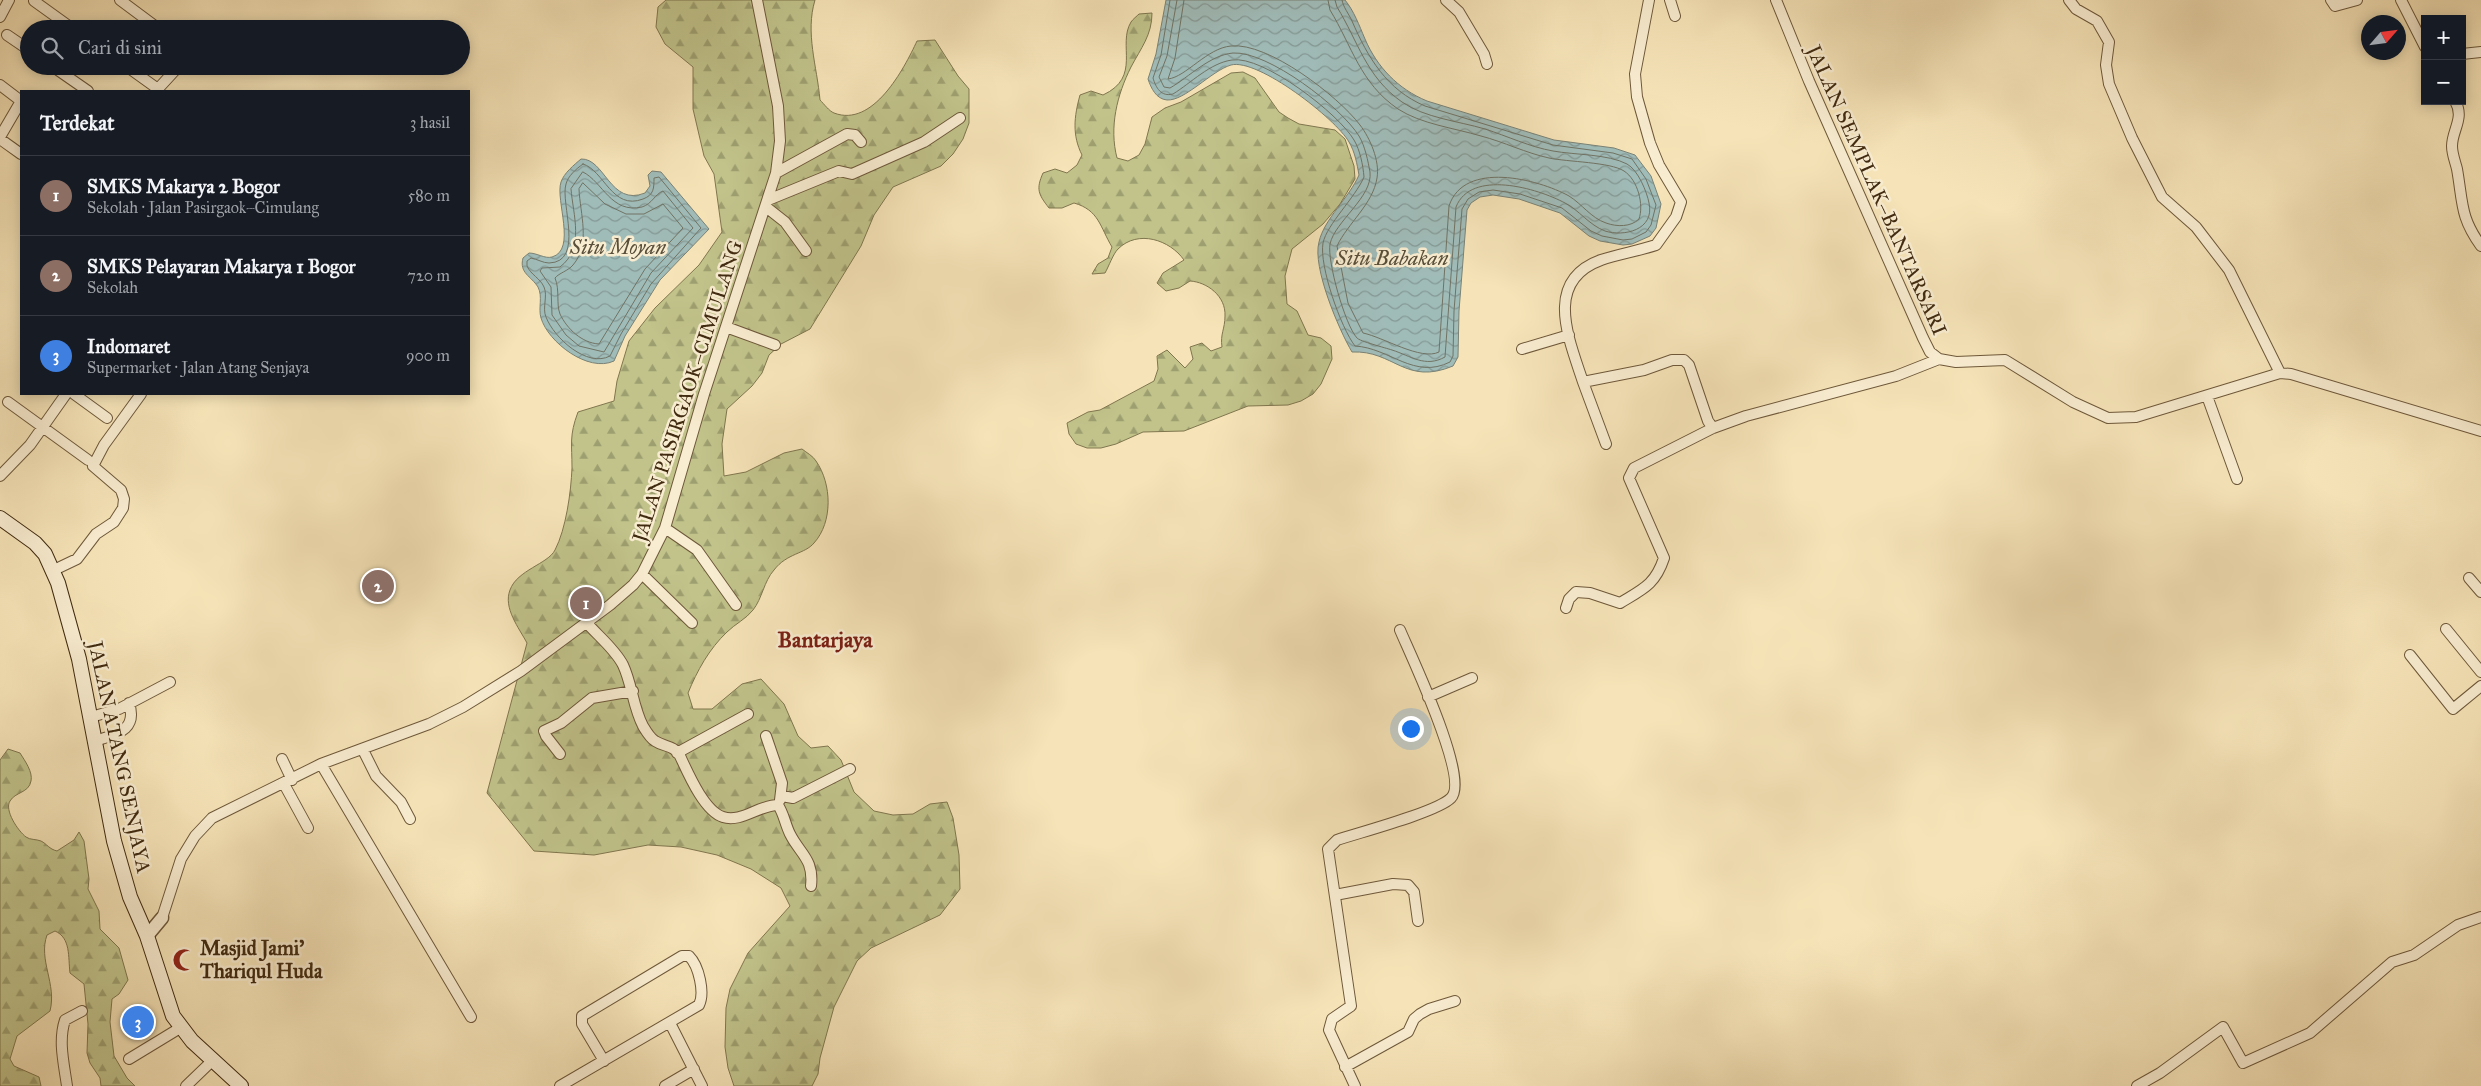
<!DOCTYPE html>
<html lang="id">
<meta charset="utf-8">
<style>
body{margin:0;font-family:"IM FELL Great Primer",serif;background:#20242c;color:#f1f3f6}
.controls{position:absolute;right:15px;top:15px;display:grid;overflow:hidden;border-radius:0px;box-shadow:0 2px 12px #0003}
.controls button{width:45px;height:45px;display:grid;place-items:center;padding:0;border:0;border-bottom:1px solid #363941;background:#171b24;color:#f1f3f6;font:25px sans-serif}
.compass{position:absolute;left:2361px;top:15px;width:45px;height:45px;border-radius:50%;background:#171b24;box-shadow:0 2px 12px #0003;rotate:62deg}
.you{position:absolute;left:1410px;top:728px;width:18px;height:18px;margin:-12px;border:4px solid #fff;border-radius:50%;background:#1a73e8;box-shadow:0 0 0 8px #1a73e833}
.badge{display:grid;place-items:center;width:32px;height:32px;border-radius:50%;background:#d93025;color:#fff;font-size:16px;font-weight:700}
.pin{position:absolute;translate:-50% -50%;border:2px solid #fff;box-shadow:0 1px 5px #0006}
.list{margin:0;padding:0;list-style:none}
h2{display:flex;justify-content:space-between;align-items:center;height:65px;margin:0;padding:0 20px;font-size:21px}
h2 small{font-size:16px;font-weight:400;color:#9ea1a6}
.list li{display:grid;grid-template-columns:32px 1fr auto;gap:15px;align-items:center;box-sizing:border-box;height:80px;padding:0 20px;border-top:1px solid #363941}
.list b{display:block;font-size:19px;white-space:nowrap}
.list p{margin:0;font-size:16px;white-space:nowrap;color:#9ea1a6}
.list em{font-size:16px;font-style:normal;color:#9ea1a6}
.icon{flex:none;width:28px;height:28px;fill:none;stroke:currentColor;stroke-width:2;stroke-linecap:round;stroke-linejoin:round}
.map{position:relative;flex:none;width:2481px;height:1086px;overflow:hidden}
.search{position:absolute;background:#171b24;box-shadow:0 2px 12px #0003;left:20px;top:20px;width:450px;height:55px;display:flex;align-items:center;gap:12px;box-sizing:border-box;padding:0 18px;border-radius:28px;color:#9ea1a6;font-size:19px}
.panel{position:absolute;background:#171b24;box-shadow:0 2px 12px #0003;left:20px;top:90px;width:450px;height:305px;border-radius:0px}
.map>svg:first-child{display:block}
.forest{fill:url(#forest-firs);stroke:#80764e}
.water{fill:url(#water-waves);stroke:#7a8275}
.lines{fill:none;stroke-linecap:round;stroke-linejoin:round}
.shore{stroke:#707364;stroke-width:1}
.minor-casing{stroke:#6e583a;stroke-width:12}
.tertiary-casing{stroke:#6e583a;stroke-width:15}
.secondary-casing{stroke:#402a10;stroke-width:16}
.minor{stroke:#f9edd1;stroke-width:10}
.tertiary{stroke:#f9edd1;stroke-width:12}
.secondary{stroke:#f9edd1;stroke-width:14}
.labels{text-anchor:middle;stroke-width:5;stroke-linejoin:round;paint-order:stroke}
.street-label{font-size:20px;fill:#402a10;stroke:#f9edd1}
.poi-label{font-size:20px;font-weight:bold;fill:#402a10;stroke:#f9edd1;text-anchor:start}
.water-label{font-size:21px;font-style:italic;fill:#584e3a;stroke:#f9edd1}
.quarter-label{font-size:22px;font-weight:bold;fill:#7a1f14;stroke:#f9edd1}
</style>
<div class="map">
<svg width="2481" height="1086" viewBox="0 0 2481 1086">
<defs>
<pattern id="forest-firs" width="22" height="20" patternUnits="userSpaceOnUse" patternTransform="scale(1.25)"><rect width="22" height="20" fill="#c1c38b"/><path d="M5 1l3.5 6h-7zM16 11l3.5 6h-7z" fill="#9e9f70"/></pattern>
<pattern id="water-waves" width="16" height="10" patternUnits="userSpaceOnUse" patternTransform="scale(1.25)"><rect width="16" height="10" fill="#a0bcb9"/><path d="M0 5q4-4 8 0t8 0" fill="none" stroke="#849995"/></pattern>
</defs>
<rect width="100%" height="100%" fill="#f6e4b8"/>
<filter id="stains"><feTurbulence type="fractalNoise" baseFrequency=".004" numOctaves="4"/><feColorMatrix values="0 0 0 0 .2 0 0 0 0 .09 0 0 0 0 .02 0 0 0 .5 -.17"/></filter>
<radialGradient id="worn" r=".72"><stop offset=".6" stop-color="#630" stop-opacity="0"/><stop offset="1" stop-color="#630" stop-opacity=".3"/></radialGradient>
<!-- forest -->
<path class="forest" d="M666 0H815C805 33 817 66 820 100 824 104 829 111 834 113 873 128 904 69 917 41L935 40 958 76 969 89V123L963 139 953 154 941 166 893 187 874 215 861 246 810 329 781 344 769 355 762 373 752 386 727 409 722 444 724 476 746 472 784 453 802 449C807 453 813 456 816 461 832 484 833 522 814 543 805 554 787 553 774 570 764 581 762 599 753 610 746 619 735 624 727 632 709 649 697 671 688 693L693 709H712L742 684 761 679 784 704 798 736 811 748 828 746 841 760 854 792 874 811 893 815 913 814 930 804 947 802 953 818 959 855 960 889 940 915 871 948 857 961 834 1007 820 1058 818 1074 812 1086H734L728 1068 725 1047 726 1008 730 989 748 953 790 906 781 888 751 869 717 855 681 847 648 845 594 855 534 851 487 793 527 643C519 628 503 608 510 590 517 570 548 564 555 550 566 529 571 492 572 468 572 444 569 436 578 412L614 401 617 381 629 341 655 308 699 265 722 232 714 174 704 156 693 109V67L665 44 656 27 658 7Z
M1152 13C1152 35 1141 48 1131 67 1117 95 1109 127 1117 158L1128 161 1139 155 1145 144 1152 117 1165 108 1181 102 1231 73 1243 72 1255 78 1279 112 1288 118 1299 124 1335 130 1345 139 1354 166 1355 179 1340 204 1323 224 1292 249 1285 276 1287 304 1297 311 1308 335 1321 338 1331 346 1332 359 1321 384 1313 394 1301 401 1288 405 1248 406 1184 431 1143 432 1116 444 1101 448H1087L1076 444 1069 434 1067 423 1088 412 1100 410 1154 381 1158 369 1157 356 1167 350 1185 368 1193 359 1190 347 1202 343 1211 351 1222 347C1220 334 1225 329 1225 316 1226 296 1207 282 1190 281L1179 288 1166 291 1157 283 1163 273 1184 260C1170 240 1138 229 1118 249 1113 254 1109 266 1105 273L1092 274 1098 264 1108 258 1112 247C1100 227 1099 210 1074 203L1062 208H1049C1038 194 1036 189 1043 173L1055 169 1067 173 1077 165 1082 155C1072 135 1074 117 1080 95L1091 91 1103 95C1142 77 1117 45 1131 22 1133 19 1137 16 1139 14Z
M8 749 20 753C25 761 33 772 31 781 29 793 15 792 10 801 4 810 18 831 26 837 30 840 36 839 41 841 47 844 49 849 57 851L74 840 79 832 84 841 89 879 88 889 99 911 100 929 119 948 128 980 119 994 112 999 110 1022 114 1056 127 1078 135 1086H101L100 1078 90 1063 87 1053 88 1024 84 984 70 973C68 957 71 938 55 931L47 935C38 960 57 984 50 1011L17 1036 10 1059 14 1066 39 1077 41 1086H0V760Z"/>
<!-- water -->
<path class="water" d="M1166 0H1345C1354 11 1359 25 1365 39 1377 67 1398 89 1427 101L1554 140 1614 148 1635 155 1651 176 1661 204 1656 228 1650 236 1632 244 1623 245 1600 241 1589 236 1560 213 1519 199 1493 195 1480 197 1471 203 1467 210 1459 311 1458 357 1453 366C1405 386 1394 350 1352 352 1339 330 1312 267 1319 242 1324 219 1349 198 1359 175 1357 164 1355 152 1349 142 1336 119 1258 58 1231 65 1211 71 1185 101 1167 100 1156 99 1151 88 1148 79L1156 54Z
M581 159C605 158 610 207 645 193L650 186 648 175 652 171 661 172 709 229 660 280 625 336 614 361C588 373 548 342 541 318 538 308 543 297 538 287 531 276 519 273 523 258L529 253C537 253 545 259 552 257 577 250 555 200 561 182 564 173 574 165 581 159Z"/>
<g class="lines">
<!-- shore -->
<path class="shore" d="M1170 0 1161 55 1153 78C1156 88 1161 97 1173 94 1191 83 1210 63 1232 60 1263 55 1339 114 1354 140 1360 150 1363 165 1364 177 1355 198 1327 224 1323 243 1319 266 1341 328 1355 346 1390 348 1414 380 1450 362L1453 356 1454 311 1462 209 1468 199 1479 192 1493 190 1520 194 1562 208 1591 231 1602 236 1623 240 1632 239 1646 232 1651 225 1656 205 1646 179 1632 159 1613 153 1553 145 1425 106C1387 90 1368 58 1352 21 1349 14 1343 7 1342 0
M1177 0 1167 56 1159 77 1164 87 1170 88C1189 77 1210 55 1233 53 1268 51 1341 107 1359 136 1365 146 1368 161 1370 172 1373 197 1335 221 1330 244 1327 261 1345 325 1357 338 1359 341 1386 348 1392 350 1411 356 1425 368 1445 357L1456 207C1471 169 1537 188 1565 203 1579 210 1589 225 1605 231 1624 237 1655 230 1649 203 1647 192 1638 170 1627 164 1608 154 1575 155 1553 151 1530 147 1507 136 1485 129 1458 121 1425 118 1402 102 1366 77 1358 41 1337 7L1335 0
M1184 0 1175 58 1168 79C1186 77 1207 48 1231 46 1268 42 1338 96 1360 125 1370 138 1380 161 1377 178 1373 204 1348 223 1337 246L1348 303 1363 333C1383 337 1421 361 1439 352L1449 206C1464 160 1538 179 1569 196 1582 204 1591 218 1606 223 1617 227 1631 227 1639 219 1644 205 1638 180 1624 171 1610 162 1568 162 1549 158 1526 153 1504 142 1481 136 1454 128 1421 124 1398 109 1360 83 1352 46 1330 10L1328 0
M583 164C604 170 612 211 643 199 654 195 654 188 654 178L659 177 701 228 651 284 621 334 610 356C587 368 554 338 546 317 542 308 548 296 544 287 540 278 531 275 527 266V261L531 258C537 259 543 263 549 263 585 262 560 203 566 184 568 176 576 169 583 164Z
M583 172C603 182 611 214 642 207 652 204 655 194 663 191L693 228 651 273 604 352 579 346 566 335 552 315 551 287 540 271 542 268 560 267C585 248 573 215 571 189Z
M583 183 605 204 626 214H644L663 204 683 228 645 269 599 344C582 343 567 329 560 314 556 304 560 290 555 278 559 273 568 271 573 265 591 244 580 214 579 189Z"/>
<defs>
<path id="minor" d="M120 0 159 29
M1446 0 1459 12 1484 54 1487 64
M1649 0 1635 74 1637 97 1650 143 1659 165 1681 202 1676 217 1656 245C1638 251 1619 254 1601 260 1543 281 1569 339 1583 382L1644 370 1672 360H1684L1689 365 1708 421 1713 428
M1670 0 1675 16
M1776 0 1809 81 1923 338 1930 352 1939 359 1956 362 2005 360 2073 402 2108 418 2136 417 2280 373 2291 374 2481 431
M2069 0 2076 9 2097 21 2109 42 2106 65 2109 84 2132 138 2162 197 2196 227 2229 270 2280 373
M2331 0 2335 6 2357 0
M2401 0 2425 47
M34 1 73 29
M0 17 9 0
M7 35 29 50
M2462 54 2481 52
M52 66 88 91
M126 66 158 89
M0 85 21 101
M156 91 179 66
M2455 101C2465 118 2452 130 2452 146 2452 154 2455 161 2457 169 2463 203 2460 217 2481 246
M0 137 21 101
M0 139 21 154
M776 173 847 134 855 135 861 142
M768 200 839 171 852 174 924 142 960 118
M766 207 785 222 806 251
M726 327 775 345
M1522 349 1569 335
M1583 382 1606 444
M74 394 107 418
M2207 396 2237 479
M8 402 88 460
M0 476 30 445 66 394
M665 528 697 550 736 605
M54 570 77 559 96 534 114 522 123 508 124 499 121 490 93 466 104 445 141 394
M642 574 692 623
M2469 578 2481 592
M1566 608 1569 599 1576 592 1590 593 1620 603C1643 589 1655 585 1664 558L1629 478 1634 468 1713 428 1746 416 1896 376 1939 359
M586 622C597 635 615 649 623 665 632 684 633 707 643 726 646 731 650 738 655 741 664 747 674 745 680 756 688 773 704 811 723 817 741 823 759 805 778 805 784 814 785 824 790 834 800 854 814 859 811 886
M2446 629 2481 672
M2410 655 2453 709 2481 686
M1428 697 1472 678
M91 717 119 709 170 682
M766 736 782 783 780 800
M95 741C116 734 138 731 129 703
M363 750 376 776 401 802 410 819
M677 753 748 714
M560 754 546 736 544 731 561 723 592 698 633 691
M282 759 292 780
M321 764 471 1017
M284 784 308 828
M782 796 793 798 850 769
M1335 895 1393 884 1408 885 1414 892 1418 921
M162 918 181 859 195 836 212 818 321 764 429 724 463 707 521 671 610 605 633 585 642 574 665 528 704 394 776 173 780 141 778 106 757 0
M670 1023 702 1086
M129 1059 180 1028
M1345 1067 1408 1032 1414 1019 1420 1014 1429 1009 1455 1001
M67 1086C64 1064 58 1041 65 1020L82 1011
M186 1086 212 1061
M560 1086 699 1005C705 993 699 966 689 956H682L582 1016V1024L604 1061
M665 1086 694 1069
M1355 1086 1329 1030 1332 1019 1351 1006 1328 849 1337 840C1361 832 1437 812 1451 798 1470 779 1411 656 1400 630
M2137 1086 2160 1073 2223 1027 2243 1063 2310 1033 2392 962 2414 955 2458 925 2481 917"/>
<path id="tertiary" d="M147 936 162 918"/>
<path id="secondary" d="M0 518 35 543 45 554 58 583 79 659 114 841 130 897 147 936 173 1016 192 1041 241 1086"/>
</defs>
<!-- minor casing -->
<use href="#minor" class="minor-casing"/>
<!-- tertiary casing -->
<use href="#tertiary" class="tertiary-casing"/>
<!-- secondary casing -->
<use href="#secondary" class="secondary-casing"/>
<!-- minor -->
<use href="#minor" class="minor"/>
<!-- tertiary -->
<use href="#tertiary" class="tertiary"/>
<!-- secondary -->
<use href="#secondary" class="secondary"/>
</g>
<!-- icons -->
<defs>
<symbol id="mosque-bare" viewBox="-9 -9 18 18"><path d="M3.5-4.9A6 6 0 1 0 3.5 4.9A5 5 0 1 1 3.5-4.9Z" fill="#8f2418" stroke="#f9edd1" stroke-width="2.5" paint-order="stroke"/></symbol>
</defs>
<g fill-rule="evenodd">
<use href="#mosque-bare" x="168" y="944" width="32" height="32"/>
</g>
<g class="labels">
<!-- street labels -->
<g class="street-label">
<text transform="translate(1877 190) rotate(66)" y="7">JALAN SEMPLAK–BANTARSARI</text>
<text transform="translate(687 391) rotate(-72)" y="7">JALAN PASIRGAOK–CIMULANG</text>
<text transform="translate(120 757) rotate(78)" y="7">JALAN ATANG SENJAYA</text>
</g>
<!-- poi labels -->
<g class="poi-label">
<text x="200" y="955">Masjid Jami'<tspan x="200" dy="23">Thariqul Huda</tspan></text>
</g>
<!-- water labels -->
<g class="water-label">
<text x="618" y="254">Situ Moyan</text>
<text x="1392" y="265">Situ Babakan</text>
</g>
<!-- quarter labels -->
<g class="quarter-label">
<text x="825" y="647">Bantarjaya</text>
</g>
</g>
<rect width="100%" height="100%" filter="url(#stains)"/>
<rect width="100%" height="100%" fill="url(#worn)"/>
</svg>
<div class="controls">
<button>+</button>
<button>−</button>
</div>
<svg class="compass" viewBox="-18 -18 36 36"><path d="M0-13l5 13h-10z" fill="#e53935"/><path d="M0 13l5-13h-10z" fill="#9ea1a6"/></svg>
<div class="you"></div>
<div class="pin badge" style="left:586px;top:603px;background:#8d6e63">1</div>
<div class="pin badge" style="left:378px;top:586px;background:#8d6e63">2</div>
<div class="pin badge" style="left:138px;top:1022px;background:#3f7fe0">3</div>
<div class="search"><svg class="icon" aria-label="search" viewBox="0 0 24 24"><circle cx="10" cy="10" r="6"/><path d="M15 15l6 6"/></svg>Cari di sini</div>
<section class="panel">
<h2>Terdekat<small>3 hasil</small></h2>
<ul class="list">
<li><span class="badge" style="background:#8d6e63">1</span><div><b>SMKS Makarya 2 Bogor</b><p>Sekolah · Jalan Pasirgaok–Cimulang</p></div><em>580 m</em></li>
<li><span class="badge" style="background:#8d6e63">2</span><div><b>SMKS Pelayaran Makarya 1 Bogor</b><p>Sekolah</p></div><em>720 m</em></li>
<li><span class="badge" style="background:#3f7fe0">3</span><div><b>Indomaret</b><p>Supermarket · Jalan Atang Senjaya</p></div><em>900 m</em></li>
</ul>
</section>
</div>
